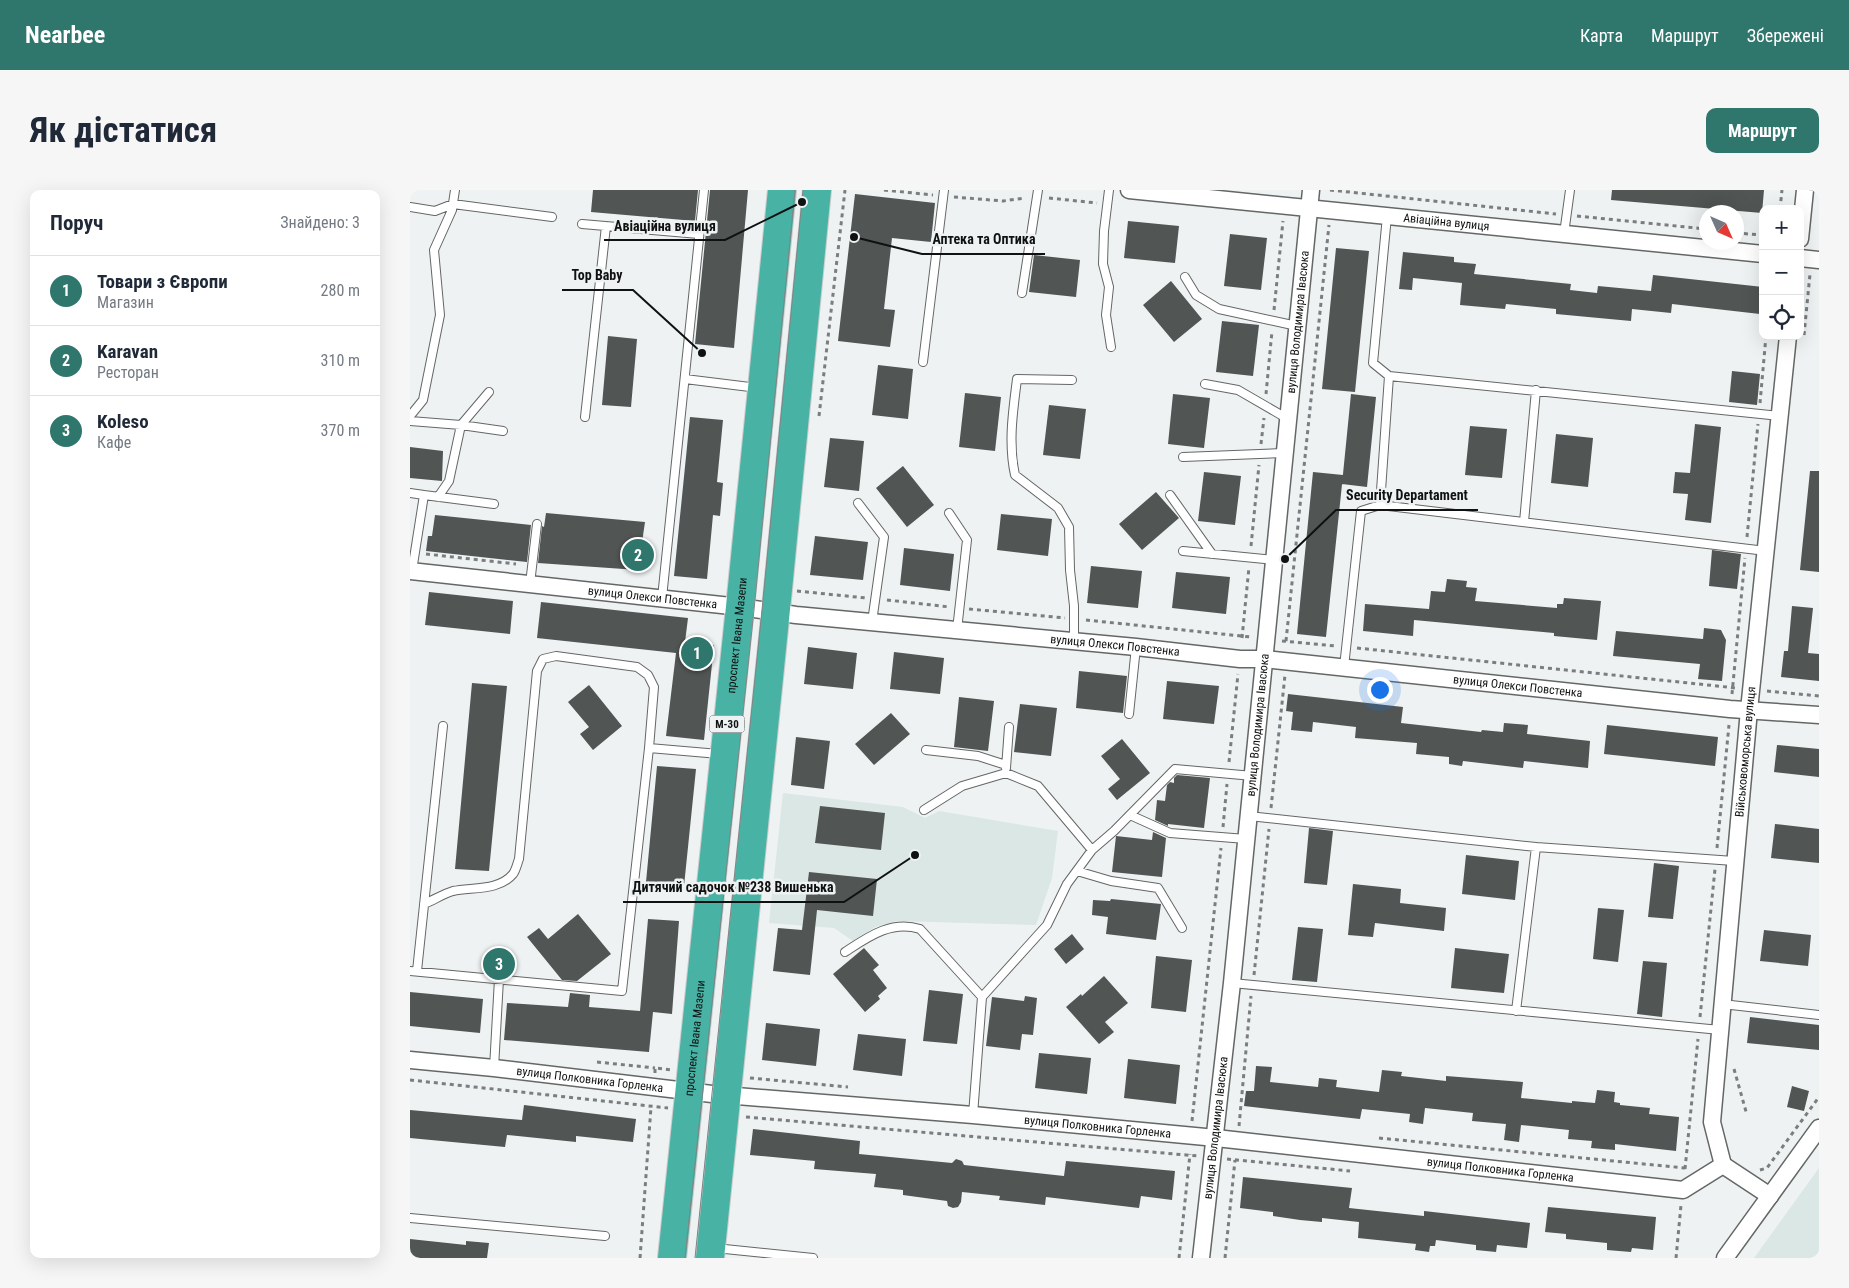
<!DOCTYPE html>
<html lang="uk">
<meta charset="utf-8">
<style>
body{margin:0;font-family:"Roboto Condensed",sans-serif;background:#f6f6f7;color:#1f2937}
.controls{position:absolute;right:15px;top:15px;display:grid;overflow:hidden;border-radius:10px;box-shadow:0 5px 20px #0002}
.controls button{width:45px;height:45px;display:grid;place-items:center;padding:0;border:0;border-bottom:1px solid #e0e1e3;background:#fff;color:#1f2937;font:25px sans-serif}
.compass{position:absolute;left:1289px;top:15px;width:45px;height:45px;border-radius:50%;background:#fff;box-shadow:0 5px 20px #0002;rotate:135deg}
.you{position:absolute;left:969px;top:499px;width:18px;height:18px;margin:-12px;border:4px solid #fff;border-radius:50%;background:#1a73e8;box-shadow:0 0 0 8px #1a73e833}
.badge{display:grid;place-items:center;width:32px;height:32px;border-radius:50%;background:#2f766d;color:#fff;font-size:16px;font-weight:700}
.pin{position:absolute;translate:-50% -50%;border:2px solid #fff;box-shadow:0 1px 5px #0006}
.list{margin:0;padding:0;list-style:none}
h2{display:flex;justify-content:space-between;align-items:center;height:65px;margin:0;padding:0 20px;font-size:21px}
h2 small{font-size:16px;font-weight:400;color:#747a83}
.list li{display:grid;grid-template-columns:32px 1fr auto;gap:15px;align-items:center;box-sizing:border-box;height:70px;padding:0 20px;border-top:1px solid #e0e1e3}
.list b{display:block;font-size:19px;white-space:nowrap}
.list p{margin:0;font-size:16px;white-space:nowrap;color:#747a83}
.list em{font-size:16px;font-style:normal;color:#747a83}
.icon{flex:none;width:28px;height:28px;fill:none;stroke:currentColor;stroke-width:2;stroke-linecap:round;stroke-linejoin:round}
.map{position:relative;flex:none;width:1409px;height:1068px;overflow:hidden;border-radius:10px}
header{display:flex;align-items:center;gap:30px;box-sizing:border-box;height:70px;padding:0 25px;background:#2f766d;color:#fff}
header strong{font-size:24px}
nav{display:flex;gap:28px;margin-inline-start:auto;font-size:18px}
.intro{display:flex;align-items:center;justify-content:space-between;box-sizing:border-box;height:120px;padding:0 30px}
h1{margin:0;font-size:35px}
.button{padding:12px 22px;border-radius:10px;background:#2f766d;color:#fff;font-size:18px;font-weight:700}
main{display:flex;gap:30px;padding:0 30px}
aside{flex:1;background:#fff;border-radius:10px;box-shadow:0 5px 20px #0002}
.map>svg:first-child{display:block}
.built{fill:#dae7e5}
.building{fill:#515554}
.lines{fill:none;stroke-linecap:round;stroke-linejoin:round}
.lane-casing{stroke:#636766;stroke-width:10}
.street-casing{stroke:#636766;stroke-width:19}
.highway-casing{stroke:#cacbcb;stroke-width:30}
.path{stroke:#7b7e7e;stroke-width:3;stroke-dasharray:4 4;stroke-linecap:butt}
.lane{stroke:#fff;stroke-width:8}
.street{stroke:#fff;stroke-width:16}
.highway{stroke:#48b2a5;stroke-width:28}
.tram{stroke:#818484;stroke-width:1}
.labels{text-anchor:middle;stroke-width:5;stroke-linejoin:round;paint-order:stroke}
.shield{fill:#eef2f2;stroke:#535555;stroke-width:1}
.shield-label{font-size:11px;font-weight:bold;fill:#101212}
.street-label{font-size:12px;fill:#101212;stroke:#eef2f2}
.leader{fill:none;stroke:#101212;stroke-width:2}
.callout-dot{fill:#101212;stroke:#eef2f2;stroke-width:2}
.callout-label{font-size:14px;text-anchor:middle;font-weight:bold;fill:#101212;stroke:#eef2f2;stroke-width:5;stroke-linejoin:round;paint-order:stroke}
</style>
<header>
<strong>Nearbee</strong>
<nav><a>Карта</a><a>Маршрут</a><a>Збережені</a></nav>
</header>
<div class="intro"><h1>Як дістатися</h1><a class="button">Маршрут</a></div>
<main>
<aside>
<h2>Поруч<small>Знайдено: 3</small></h2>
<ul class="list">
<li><span class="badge">1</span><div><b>Товари з Європи</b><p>Магазин</p></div><em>280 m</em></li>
<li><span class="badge">2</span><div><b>Karavan</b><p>Ресторан</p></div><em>310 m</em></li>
<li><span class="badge">3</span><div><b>Koleso</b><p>Кафе</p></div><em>370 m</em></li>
</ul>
</aside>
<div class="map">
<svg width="1409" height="1068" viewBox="0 0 1409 1068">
<rect width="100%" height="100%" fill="#eef2f2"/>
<!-- built -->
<path class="built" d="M373 603 493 617 515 628 529 621 648 641 642 688 626 735 487 731 465 737 443 751 424 738 359 733Z
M1409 978V1068H1344Z"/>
<!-- building -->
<path class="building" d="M183 0H288L285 31 181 22Z
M300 0H338L324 158 285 154Z
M1202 0H1354L1352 23 1201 10Z
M445 4 525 13 521 52 482 48 474 119 485 120 480 157 428 151Z
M718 31 769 36 765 73 714 68Z
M820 44 857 48 851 100 814 96Z
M926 58 959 61 945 202 912 199Z
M993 62 1044 67V72L1066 74 1064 84 1161 94 1160 100 1187 103 1188 96 1241 101 1243 85 1353 97 1350 124 1262 114 1261 123 1222 119 1221 131 1146 124V119L1096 114 1095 119 1050 115 1052 93 1003 88 1002 100 989 99Z
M624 65 670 70 666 107 619 102Z
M761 91 792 129 764 152 733 115Z
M812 131 849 135 843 186 806 182Z
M198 146 227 149 221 217 192 215Z
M468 175 503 179 498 229 462 225Z
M1322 181 1350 184 1347 215 1319 212Z
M555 203 591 207 585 261 549 257Z
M763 204 800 208 794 258 758 254Z
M941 204 966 207 957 297 932 294Z
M639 215 676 219 670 269 633 265Z
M280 227 313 230 307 292 313 293 310 326 303 325 297 389 264 386Z
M1285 234 1311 237 1301 333 1275 330 1278 304 1263 303 1265 282 1280 283Z
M1060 236 1097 239 1092 288 1055 285Z
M1146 244 1183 248 1178 297 1141 293Z
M420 248 454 251 449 301 414 297Z
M0 257 33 261 32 291 0 288Z
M493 276 524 315 497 337 466 298Z
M1400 281H1409V382L1390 380Z
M794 282 831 286 825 335 788 331Z
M903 282 933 285 916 447 887 444Z
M746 302 769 328 732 360 709 334Z
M136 323 235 332 228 380 128 373 132 336 134 337Z
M591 324 642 329 638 366 587 360Z
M25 325 121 335 117 372 16 361 18 346H22Z
M405 346 458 352 453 390 400 385Z
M494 358 544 364 540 401 490 395Z
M1302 360 1331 364 1327 399 1299 396Z
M681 376 732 381 728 418 677 413Z
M766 382 820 387 816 424 762 418Z
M1037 389 1057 391 1056 397 1067 398 1065 411 1147 418V414H1153L1154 408 1191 411 1187 450 1144 446V443L1004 430 1003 446 953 441 955 414 1019 419 1021 401 1035 402Z
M19 402 103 411 100 444 15 435Z
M131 412 278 428 275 452 304 455 294 550 256 546 266 463 127 448Z
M1382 416 1403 418 1398 463 1409 464V491L1371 487 1374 461H1378Z
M1294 438 1311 440 1316 450 1312 491 1288 489 1290 474 1203 466 1206 441 1293 449Z
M398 457 447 463 443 499 394 494Z
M484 462 534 468 530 504 480 499Z
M669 481 717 486 713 523 666 518Z
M757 491 809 496 804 534 753 529Z
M62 493 97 496 79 681 45 679Z
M179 495 212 536 183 560 170 544 179 537 158 512Z
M878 504 993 517 991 533 1071 542 1072 540 1093 542 1094 533 1118 535 1117 544 1180 551 1178 578 1114 571 1113 578 1053 571 1052 576 1039 574V567L1006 564 1007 553 945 548 946 537 903 532 902 542 881 540 883 522 876 521Z
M549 507 584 511 578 561 544 557Z
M610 514 647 518 641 566 604 562Z
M481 523 500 544 464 575 445 554Z
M1197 535 1308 547 1305 576 1194 564Z
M386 547 420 551 414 599 381 595Z
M712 549 740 583 707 610 698 599 710 589 691 566Z
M1367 555 1409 559V587L1364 582Z
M247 576 286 579 274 696 236 692Z
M767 585 800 588 794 638 758 634V636L745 630 747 610 755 611 757 595 760 592 764 593V588Z
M410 616 475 623 471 660 405 653Z
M1365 634 1409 639V673L1361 668Z
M899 638 923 641 917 695 894 693Z
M743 642 756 648 752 687 702 682 706 646 742 650Z
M1056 665 1109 671 1105 710 1052 704Z
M1244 673 1269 676 1263 729 1238 727Z
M399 682 467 689 463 726 407 720 400 785 363 781 368 738 392 740Z
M943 694 991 699 990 713 1036 718 1034 741 965 733 963 747 938 745Z
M701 709 751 714 746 750 696 744 698 727 682 725 683 710 700 711Z
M1188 718 1214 720 1208 772 1183 769Z
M168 724 201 764 167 791 152 790 117 747 129 738 138 749Z
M238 729 269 731 262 824 243 822 239 862 94 850 97 813 158 817 160 803 180 805 179 817 230 821Z
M888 737 913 739 907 792 882 790Z
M1354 740 1401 745 1398 776 1350 771Z
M662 744 674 759 656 774 644 759Z
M454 758 469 775 463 780 477 798 468 806 470 809 455 822 423 784Z
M1045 758 1099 764 1094 803 1041 798Z
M746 766 782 770 776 822 741 818Z
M1233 771 1257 773 1252 827 1227 824Z
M694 786 718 813 695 832 704 842 689 854 656 817 671 804 672 806Z
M519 800 553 804 547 854 513 851Z
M0 802 73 809 70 843 0 836Z
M615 806 627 808 623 845 612 844 610 860 576 856 582 807 614 811Z
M1340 827 1409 835V860L1337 853Z
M356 833 410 839 406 876 352 870Z
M448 844 496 849 492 886 443 880Z
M629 863 681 868 677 904 625 898Z
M718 869 770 875 766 914 714 908Z
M846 876 862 877 860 892 908 897 909 888 927 890 926 897 969 902 972 880 992 882 991 886 1036 891V886L1113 892 1111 908 1162 913V911L1185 913 1187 900 1205 902 1204 912 1210 913V915L1240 918 1239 924 1269 927 1266 961 1205 954V960L1181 958 1182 951 1158 949 1159 940 1111 935 1109 952 1094 950 1096 934 1062 931 1063 923 1015 918 1013 934 999 932 1000 924 952 919 950 929 834 916 836 901H844Z
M1382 896 1399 901 1394 921 1377 917Z
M114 915 226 929 223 952 166 946V952L97 945 95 957 0 948V920L112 930Z
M343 939 450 951 449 964 542 973 546 969 552 971 554 975 654 986 656 971 765 981 762 1010 731 1006 729 1018 636 1007 635 1015 589 1010 590 1006 552 1002 551 1012 548 1017 543 1018 538 1016 537 1011 493 1005V1000L464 997 466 984 404 979 405 971 340 965Z
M833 987 942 998 939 1018 1014 1026V1021L1120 1033 1117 1058 1087 1055 1086 1062 1066 1060V1055L1026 1050 1025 1056H1020L1019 1062 1005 1060 1006 1054 948 1048 949 1032 912 1028V1032L890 1030 863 1026V1022L830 1018Z
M1138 1017 1246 1027 1243 1060 1222 1058 1221 1062 1197 1060V1053L1156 1049V1044L1135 1042Z
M0 1049 56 1055V1051L79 1053 77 1068H0Z"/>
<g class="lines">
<defs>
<path id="lane" d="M699 0 694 41 693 74 699 97 696 125 701 157
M0 17 25 21 43 14 142 27
M977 26 963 173 979 186
M172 34 289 44
M1154 44 1160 0
M775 87 786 105 809 119 887 136
M612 103 628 0
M513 172 534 0
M275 189 348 198
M662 190 607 189C603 221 598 253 605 285L648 318 659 337 660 380 664 416V451
M795 194 828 200 878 229
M0 226 13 210 30 125 24 60 42 20 45 0
M175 227 196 36
M0 231 51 235 93 241
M773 267 875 263
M0 303 14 305 2 381
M14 305 84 314
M760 305 802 364
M28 307 39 291 51 235 79 202
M448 313 474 347 462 432
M970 315 979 186 1370 226
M539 323 557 350 547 440
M1114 332 1126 200
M773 361 864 370
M120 394 127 334
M252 408 294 0
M934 477 951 321 970 315 1356 361
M719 524 726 457
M516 560 568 566 596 575
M596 578 599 537
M514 620 552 596 596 583 628 596 682 660
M720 625 760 643 836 649
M839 626 1126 657 1324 671
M667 681 701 691 748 698 772 738
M14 714C24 710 33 704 43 701 62 697 89 701 103 684 106 680 107 674 109 669L127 481 133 469 146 466 227 477 238 485 244 497 239 558
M435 762C458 747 481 730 510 739L572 807
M0 781 212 801 239 558 309 564
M7 781 33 536
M822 793 1310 840
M1312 814 1409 825
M1106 821 1126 657
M84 878 89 789
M563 925 572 807 637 735 657 694 682 660 704 641 765 579 843 586
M0 1028 195 1046
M305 1058 403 1068"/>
<g id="street">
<path id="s1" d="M719 0 1353 64"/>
<path d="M1390 49 1395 0"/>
<path d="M1390 68 1409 70"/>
<path id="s2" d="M0 381 330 417 386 425 726 457 830 469H854L1320 519 1409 525"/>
<path id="s3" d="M0 870 84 878 302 904 563 925 806 948 1273 1000 1313 975 1360 1006"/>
<path id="s4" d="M1313 975 1302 932 1339 520 1378 146"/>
<path id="s5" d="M791 1068 822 793 901 0"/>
<path d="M1315 1068 1409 938"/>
</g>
<g id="highway">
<path id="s6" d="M262 1068 330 417 372 0"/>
<path d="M300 1068 368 399 407 0"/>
</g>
</defs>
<!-- lane casing -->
<use href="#lane" class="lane-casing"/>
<!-- street casing -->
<use href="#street" class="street-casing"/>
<!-- highway casing -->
<use href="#highway" class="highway-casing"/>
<!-- path -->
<path class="path" d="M474 0 523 5
M920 0 1146 24
M544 7 593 11 615 8
M639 8 687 13
M1370 19 1372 0
M1167 26 1296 39
M1326 43 1353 45
M864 120 873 31
M1394 145 1400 84
M856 204 862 141
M1350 213 1356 146
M409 226 435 0
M851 254 854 228
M1337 347 1348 234
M841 356 849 275
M16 364 106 374
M387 401 456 408
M477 410 540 417
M559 419 655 428
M676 430 841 447
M832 448 839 377
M872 451 926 456
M876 451 919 35
M947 458 1326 498
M1357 501 1409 506
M1322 504 1335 368
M819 572 828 484
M861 618 875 485
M813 637 817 594
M1307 658 1319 535
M844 785 859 639
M1290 827 1305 679
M187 872 245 878
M1324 879 1337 925
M245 883V878L262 880
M340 888 438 897
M0 890 258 918
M336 927 788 966
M782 931 811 658
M829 936 841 806
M969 948 1275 978
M817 969 940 981
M1275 979 1288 849
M1350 980 1357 978 1409 907
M230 1068 241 917
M769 1068 780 964
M815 1068 825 970
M1266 1068 1271 1015"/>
<!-- lane -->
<use href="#lane" class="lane"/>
<!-- street -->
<use href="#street" class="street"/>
<!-- highway -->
<use href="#highway" class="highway"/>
<!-- tram -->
<path class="tram" d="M275 1068 344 420 385 0
M285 1068 352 420 393 0"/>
</g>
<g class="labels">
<!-- shield labels -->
<rect class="shield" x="299.5" y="525.5" width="35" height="17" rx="4"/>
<g class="shield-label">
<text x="317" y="538">М-30</text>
</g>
<!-- street labels -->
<g class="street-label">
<text dy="4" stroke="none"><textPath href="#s1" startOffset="319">Авіаційна вулиця</textPath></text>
<text dy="4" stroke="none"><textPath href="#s5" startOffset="941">вулиця Володимира Івасюка</textPath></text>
<text dy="4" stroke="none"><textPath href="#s2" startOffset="244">вулиця Олекси Повстенка</textPath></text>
<text dy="4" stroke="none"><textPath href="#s6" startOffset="626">проспект Івана Мазепи</textPath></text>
<text dy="4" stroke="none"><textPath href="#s2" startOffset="709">вулиця Олекси Повстенка</textPath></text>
<text dy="4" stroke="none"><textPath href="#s2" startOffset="1114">вулиця Олекси Повстенка</textPath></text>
<text dy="4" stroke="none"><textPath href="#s5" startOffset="536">вулиця Володимира Івасюка</textPath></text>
<text dy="4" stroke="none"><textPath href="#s4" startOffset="416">Військовоморська вулиця</textPath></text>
<text dy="4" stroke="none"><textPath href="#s6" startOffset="221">проспект Івана Мазепи</textPath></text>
<text dy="4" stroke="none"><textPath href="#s3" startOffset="181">вулиця Полковника Горленка</textPath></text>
<text dy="4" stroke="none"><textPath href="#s3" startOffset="691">вулиця Полковника Горленка</textPath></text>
<text dy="4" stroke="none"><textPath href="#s5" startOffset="131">вулиця Володимира Івасюка</textPath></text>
<text dy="4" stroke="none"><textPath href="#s3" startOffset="1096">вулиця Полковника Горленка</textPath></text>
</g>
</g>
<!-- callouts -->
<path class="leader" d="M392 12L315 50H194M444 47L512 64H635M292 163L223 100H152M875 369L926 320H1068M505 665L434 712H213"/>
<g class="callout-dot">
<circle cx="392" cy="12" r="5"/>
<circle cx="444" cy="47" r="5"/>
<circle cx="292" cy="163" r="5"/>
<circle cx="875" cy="369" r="5"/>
<circle cx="505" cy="665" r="5"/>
</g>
<g class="callout-label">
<text x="255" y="41">Авіаційна вулиця</text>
<text x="574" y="54">Аптека та Оптика</text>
<text x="187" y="90">Top Baby</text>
<text x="997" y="310">Security Departament</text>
<text x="323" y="702">Дитячий садочок №238 Вишенька</text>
</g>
</svg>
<div class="controls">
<button>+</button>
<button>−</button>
<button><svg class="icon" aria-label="locate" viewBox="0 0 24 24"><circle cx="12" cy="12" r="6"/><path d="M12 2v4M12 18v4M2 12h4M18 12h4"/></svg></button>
</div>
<svg class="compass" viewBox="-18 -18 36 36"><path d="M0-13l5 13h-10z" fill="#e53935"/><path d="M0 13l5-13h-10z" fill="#747a83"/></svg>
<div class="you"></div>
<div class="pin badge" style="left:287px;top:463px">1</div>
<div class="pin badge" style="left:228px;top:365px">2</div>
<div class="pin badge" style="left:89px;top:774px">3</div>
</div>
</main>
